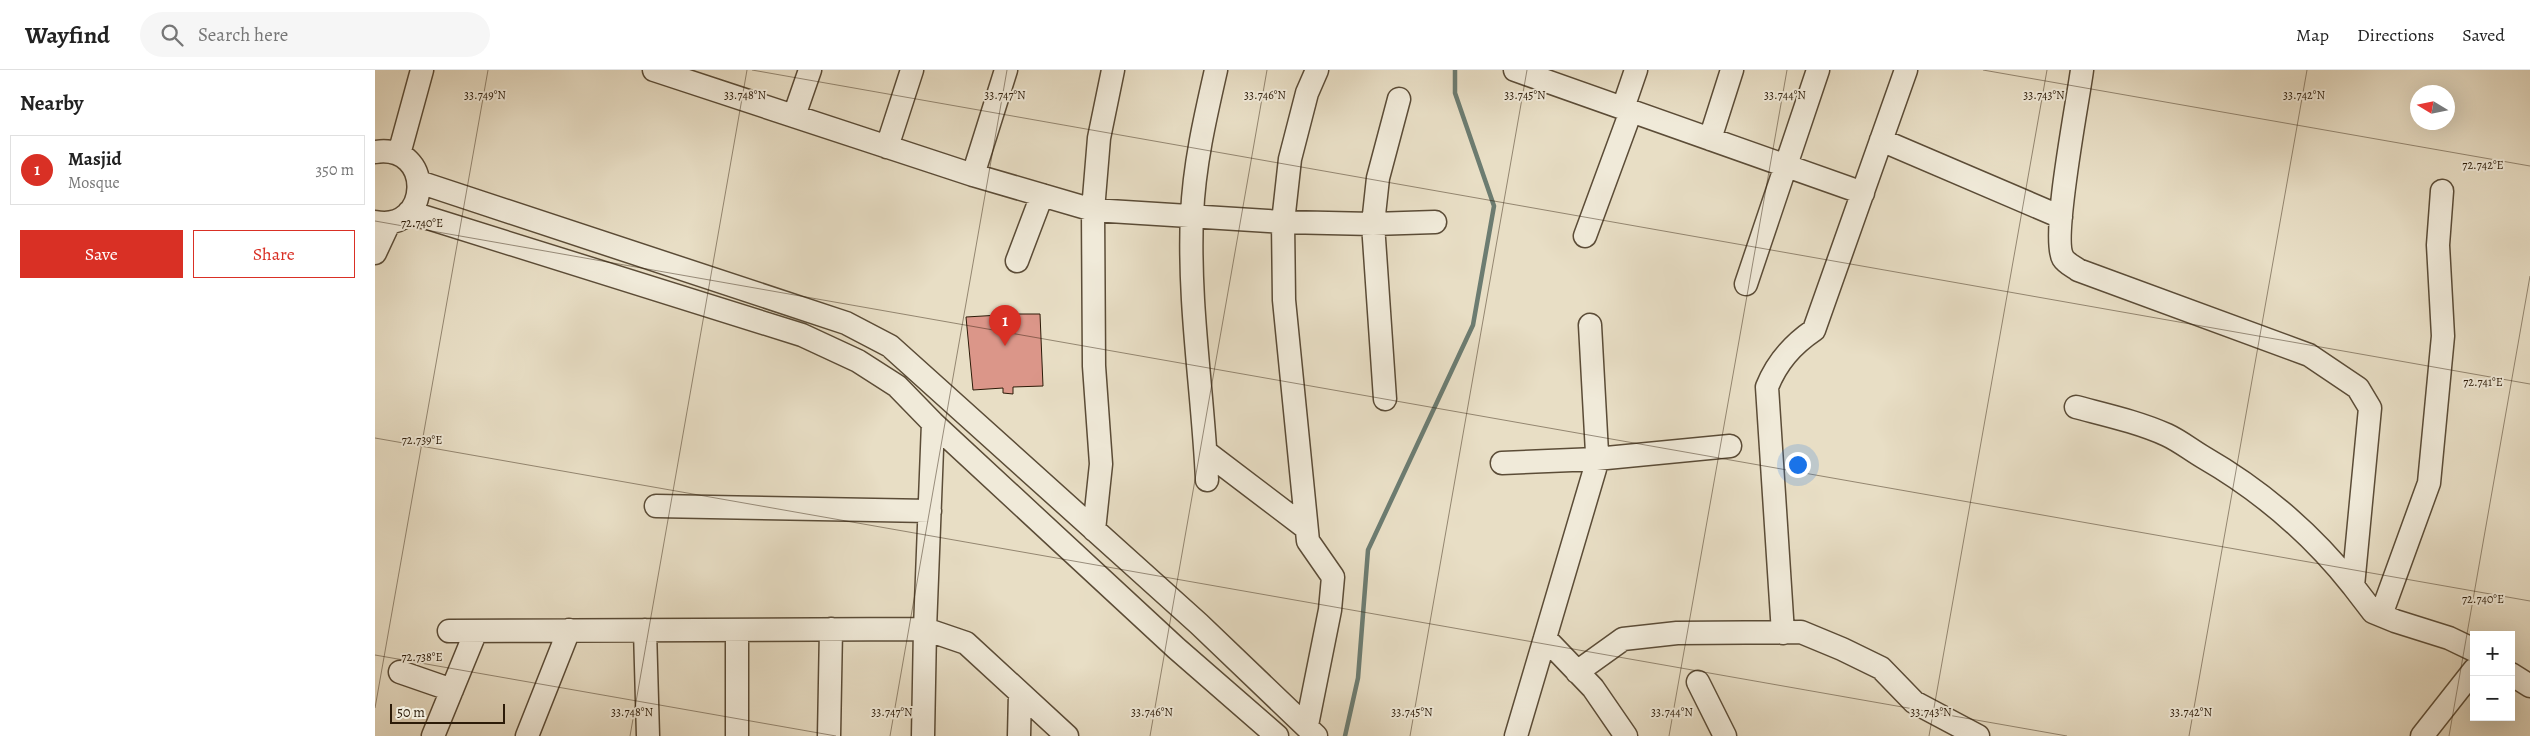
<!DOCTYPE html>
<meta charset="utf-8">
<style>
body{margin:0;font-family:Alegreya,serif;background:#f6f6f6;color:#222}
.controls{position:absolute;right:15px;bottom:15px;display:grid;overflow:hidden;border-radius:0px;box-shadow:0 5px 20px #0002}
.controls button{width:45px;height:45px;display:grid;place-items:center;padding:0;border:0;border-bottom:1px solid #e0e0e0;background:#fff;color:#222;font:25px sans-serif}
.compass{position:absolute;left:2035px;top:15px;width:45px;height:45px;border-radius:50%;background:#fff;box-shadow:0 5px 20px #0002;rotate:280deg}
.scale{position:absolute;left:15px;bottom:12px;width:115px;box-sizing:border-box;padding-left:5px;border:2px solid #2c1b08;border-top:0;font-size:14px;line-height:18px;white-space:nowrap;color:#2c1b08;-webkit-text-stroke:4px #f0ead9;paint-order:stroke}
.you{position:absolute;left:1422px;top:394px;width:18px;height:18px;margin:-12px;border:4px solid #fff;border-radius:50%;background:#1a73e8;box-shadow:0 0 0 8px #1a73e833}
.badge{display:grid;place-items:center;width:32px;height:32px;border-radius:50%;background:#d93025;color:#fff;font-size:16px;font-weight:700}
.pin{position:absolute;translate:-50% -41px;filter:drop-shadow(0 1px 2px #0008)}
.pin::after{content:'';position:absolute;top:26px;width:18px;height:15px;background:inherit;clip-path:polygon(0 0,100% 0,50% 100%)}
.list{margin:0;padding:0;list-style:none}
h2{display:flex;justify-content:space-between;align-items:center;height:65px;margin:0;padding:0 20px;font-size:21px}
h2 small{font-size:16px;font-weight:400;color:#767676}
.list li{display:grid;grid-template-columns:32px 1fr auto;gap:15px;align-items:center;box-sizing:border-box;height:70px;margin:0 10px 10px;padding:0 10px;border:1px solid #e0e0e0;border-radius:0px}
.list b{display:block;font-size:19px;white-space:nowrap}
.list p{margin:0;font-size:16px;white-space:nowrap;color:#767676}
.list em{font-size:16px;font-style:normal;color:#767676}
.actions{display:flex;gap:10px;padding:15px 20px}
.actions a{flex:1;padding:11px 0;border:1px solid #d93025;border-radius:0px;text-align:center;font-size:18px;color:#d93025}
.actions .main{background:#d93025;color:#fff}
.icon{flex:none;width:28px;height:28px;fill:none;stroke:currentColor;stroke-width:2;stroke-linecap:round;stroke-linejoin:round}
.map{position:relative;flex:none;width:2155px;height:666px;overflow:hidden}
header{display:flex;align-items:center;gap:30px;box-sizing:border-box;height:70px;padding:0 25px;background:#fff;border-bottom:1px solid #e0e0e0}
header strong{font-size:24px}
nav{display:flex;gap:28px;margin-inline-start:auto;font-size:18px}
.search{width:350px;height:45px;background:#f6f6f6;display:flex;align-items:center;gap:12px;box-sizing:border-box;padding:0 18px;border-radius:28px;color:#767676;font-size:19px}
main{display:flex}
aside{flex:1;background:#fff}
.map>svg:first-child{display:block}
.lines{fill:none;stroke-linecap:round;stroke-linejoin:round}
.stream{stroke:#6c7c71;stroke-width:4.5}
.building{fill:#db9689;stroke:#2c1b08}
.minor-casing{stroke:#5b4c37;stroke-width:25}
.minor{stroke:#f0ead9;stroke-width:22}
.ticks{fill:none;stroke:#2c1b08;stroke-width:1;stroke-opacity:0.45}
.ticks-label{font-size:12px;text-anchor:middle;fill:#2c1b08;stroke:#f0ead9;stroke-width:4;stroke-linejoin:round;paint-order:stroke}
</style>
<header>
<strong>Wayfind</strong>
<div class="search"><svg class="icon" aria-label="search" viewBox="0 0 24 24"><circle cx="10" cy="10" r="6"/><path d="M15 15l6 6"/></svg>Search here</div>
<nav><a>Map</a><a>Directions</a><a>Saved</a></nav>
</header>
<main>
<aside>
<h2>Nearby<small></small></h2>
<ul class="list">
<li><span class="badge">1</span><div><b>Masjid</b><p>Mosque</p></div><em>350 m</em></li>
</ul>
<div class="actions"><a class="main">Save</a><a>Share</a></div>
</aside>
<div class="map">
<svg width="2155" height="666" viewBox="0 0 2155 666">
<rect width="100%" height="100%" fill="#e8dec5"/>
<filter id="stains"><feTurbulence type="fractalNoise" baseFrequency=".004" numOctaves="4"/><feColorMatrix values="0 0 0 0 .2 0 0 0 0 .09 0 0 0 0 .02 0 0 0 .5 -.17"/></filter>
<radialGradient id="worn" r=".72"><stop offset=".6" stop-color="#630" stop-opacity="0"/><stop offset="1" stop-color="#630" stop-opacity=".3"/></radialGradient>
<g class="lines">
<!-- stream -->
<path class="stream" d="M970 666 983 608 993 480 1098 255 1119 136 1080 23V0"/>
</g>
<!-- building -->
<path class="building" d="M642 244H665L668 316 638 317V324L628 323V318L598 320 591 247Z"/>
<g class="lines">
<defs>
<path id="minor" d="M279 0 598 105 718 140 908 152 998 154 1060 152
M1140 0 1488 123
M1707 0C1703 31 1676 168 1688 188 1691 193 1699 197 1703 200L1934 285 1983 318 1995 338 1978 516 1998 542 2020 551 2074 568 2099 580
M1248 38 1261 0
M419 46 435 0
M1335 69 1357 0
M1506 70 1686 147
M512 77 537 0
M0 82C60 73 56 163 0 152
M24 84 47 0
M598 105 631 0
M44 112 471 253 515 276 824 554 941 666
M34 142 427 265 483 291 522 316 558 353 801 578 902 666
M1210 166 1256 41
M0 183 14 153
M642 191 667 125
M1371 214 1443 0
M1010 329 998 154 1003 108 1024 29
M1701 337C1731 345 1763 352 1792 365 1805 371 1816 380 1828 387 1887 421 1936 463 1978 516
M831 382 931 458
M1127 393 1221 389 1355 376
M832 410C828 322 813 234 817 145 819 96 830 48 841 0
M281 436 555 441
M719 460 726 394 719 296 718 140 724 68 738 0
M2006 545 2054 413 2068 266 2063 175 2067 121
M270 560 273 666
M74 561 550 559 558 353
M1408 563 1392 317C1402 292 1417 275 1439 260L1531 0
M1170 568 1218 618 1251 666
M25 602 77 620
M1202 602 1248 569 1302 563 1426 562 1467 579 1506 598 1539 632 1603 666
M2136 604 2155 616
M1323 612 1350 666
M932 655 955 540 958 507 933 471 909 230 908 152 915 89 932 23 942 0
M58 666 101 561
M152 666 194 560
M362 666V560
M454 666 456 559
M548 666 550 559 591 573 692 666
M644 666 645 623
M1141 666 1220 399 1222 383 1215 255
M2047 666 2099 600"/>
</defs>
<!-- minor casing -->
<use href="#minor" class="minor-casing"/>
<!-- minor -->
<use href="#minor" class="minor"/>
</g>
<!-- ticks -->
<path class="ticks" d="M377 0 2155 314M1608 0 2155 96M0 151 2155 531M0 368 1692 666M0 585 461 666M0 638 113 0M255 666 372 0M515 666 632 0M775 666 892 0M1035 666 1152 0M1294 666 1412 0M1554 666 1672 0M1814 666 1932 0M2074 666 2155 206"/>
<g class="ticks-label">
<text x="110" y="29">33.749°N</text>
<text x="370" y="29">33.748°N</text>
<text x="630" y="29">33.747°N</text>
<text x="890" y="29">33.746°N</text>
<text x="1150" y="29">33.745°N</text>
<text x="1410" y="29">33.744°N</text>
<text x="1669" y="29">33.743°N</text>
<text x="1929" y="29">33.742°N</text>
<text x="2108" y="99">72.742°E</text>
<text x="47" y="157">72.740°E</text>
<text x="2108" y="316">72.741°E</text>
<text x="47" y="374">72.739°E</text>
<text x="2108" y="533">72.740°E</text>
<text x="47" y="591">72.738°E</text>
<text x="257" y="646">33.748°N</text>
<text x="517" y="646">33.747°N</text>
<text x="777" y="646">33.746°N</text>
<text x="1037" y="646">33.745°N</text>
<text x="1297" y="646">33.744°N</text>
<text x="1556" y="646">33.743°N</text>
<text x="1816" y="646">33.742°N</text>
</g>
<rect width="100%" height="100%" filter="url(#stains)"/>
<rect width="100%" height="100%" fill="url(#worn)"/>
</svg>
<div class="controls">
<button>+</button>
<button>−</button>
</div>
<svg class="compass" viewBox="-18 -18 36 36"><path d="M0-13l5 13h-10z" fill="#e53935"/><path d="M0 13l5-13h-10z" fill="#767676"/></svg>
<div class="scale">50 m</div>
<div class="you"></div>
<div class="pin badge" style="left:630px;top:276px">1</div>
</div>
</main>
